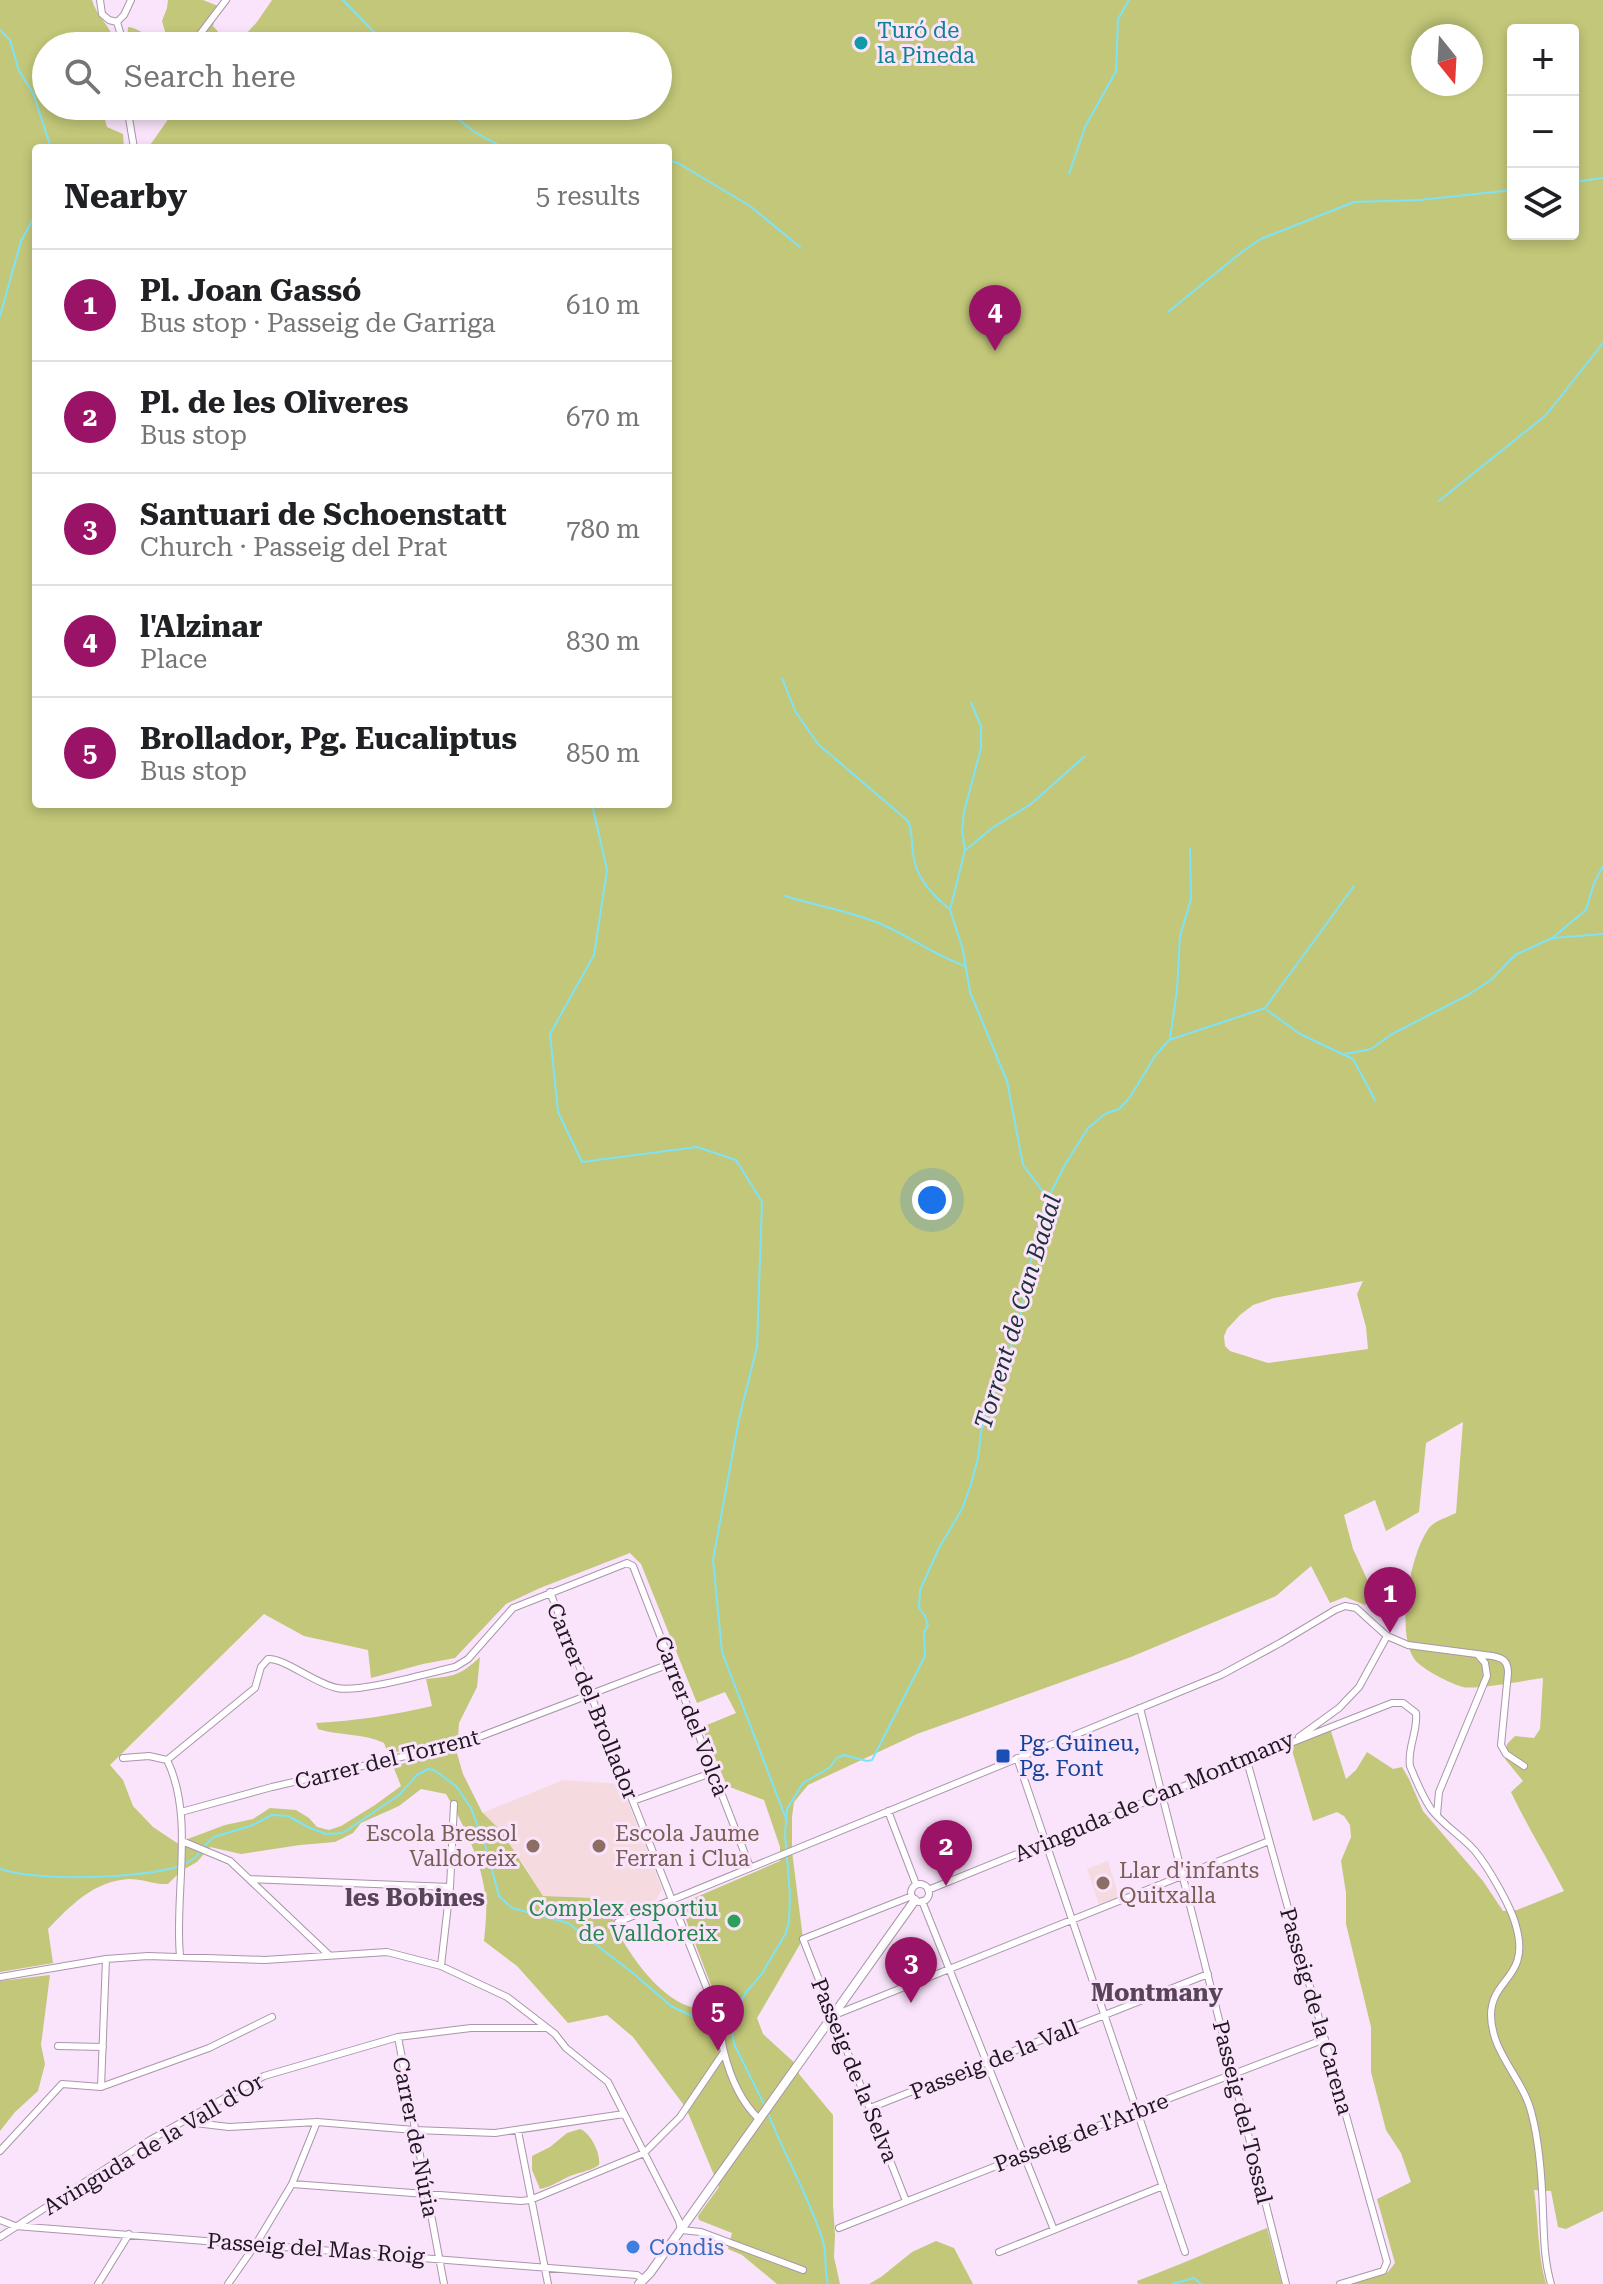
<!DOCTYPE html>
<meta charset="utf-8">
<style>
body{margin:0;font-family:"Roboto Serif",serif;background:#f2f2f2;color:#202124}
.controls{position:absolute;right:24px;top:24px;display:grid;overflow:hidden;border-radius:8px;box-shadow:0 4px 12px #0003}
.controls button{width:72px;height:72px;display:grid;place-items:center;padding:0;border:0;border-bottom:2px solid #e0e0e0;background:#fff;color:#202124;font:40px sans-serif}
.compass{position:absolute;left:1411px;top:24px;width:72px;height:72px;border-radius:50%;background:#fff;box-shadow:0 4px 12px #0003;rotate:162deg}
.you{position:absolute;left:932px;top:1200px;width:28px;height:28px;margin:-20px;border:6px solid #fff;border-radius:50%;background:#1a73e8;box-shadow:0 0 0 12px #1a73e833}
.badge{display:grid;place-items:center;width:52px;height:52px;border-radius:50%;background:#9a1366;color:#fff;font-size:26px;font-weight:700}
.pin{position:absolute;translate:-50% -66px;filter:drop-shadow(0 2px 4px #0008)}
.pin::after{content:'';position:absolute;top:42px;width:28px;height:24px;background:inherit;clip-path:polygon(0 0,100% 0,50% 100%)}
.list{margin:0;padding:0;list-style:none}
h2{display:flex;justify-content:space-between;align-items:center;height:104px;margin:0;padding:0 32px;font-size:34px}
h2 small{font-size:26px;font-weight:400;color:#757577}
.list li{display:grid;grid-template-columns:52px 1fr auto;gap:24px;align-items:center;box-sizing:border-box;height:112px;padding:0 32px;border-top:2px solid #e0e0e0}
.list b{display:block;font-size:30px;white-space:nowrap}
.list p{margin:0;font-size:26px;white-space:nowrap;color:#757577}
.list em{font-size:26px;font-style:normal;color:#757577}
.icon{flex:none;width:44px;height:44px;fill:none;stroke:currentColor;stroke-width:2;stroke-linecap:round;stroke-linejoin:round}
.map{position:relative;flex:none;width:1603px;height:2284px;overflow:hidden}
.search{position:absolute;background:#fff;box-shadow:0 4px 12px #0003;left:32px;top:32px;width:640px;height:88px;display:flex;align-items:center;gap:20px;box-sizing:border-box;padding:0 28px;border-radius:44px;color:#757577;font-size:30px}
.panel{position:absolute;background:#fff;box-shadow:0 4px 12px #0003;left:32px;top:144px;width:640px;height:664px;border-radius:8px}
.map>svg:first-child{display:block}
.education{fill:#f5dbdf}
.green{fill:#c2c779;fill-rule:evenodd}
.lines{fill:none;stroke-linecap:round;stroke-linejoin:round}
.stream{stroke:#7fe3f7;stroke-width:2}
.street-casing{stroke:#aa95ab;stroke-width:8}
.secondary-casing{stroke:#aa95ab;stroke-width:10}
.street{stroke:#fff;stroke-width:6}
.secondary{stroke:#fff;stroke-width:8}
.culture-dot{fill:#0f9aa8;stroke:#fae4fb;stroke-width:3}
.transit-dot{fill:#1a4fb4;stroke:#fae4fb;stroke-width:3}
.education-dot{fill:#8d6e63;stroke:#fae4fb;stroke-width:3}
.leisure-dot{fill:#2e9e5b;stroke:#fae4fb;stroke-width:3}
.shop-dot{fill:#3f7fe0;stroke:#fae4fb;stroke-width:3}
.labels{text-anchor:middle;stroke-width:6;stroke-linejoin:round;paint-order:stroke}
.culture-label{font-size:22px;fill:#0d838f;stroke:#fae4fb;text-anchor:start}
.street-label{font-size:22px;fill:#201820;stroke:#fae4fb}
.transit-label{font-size:22px;fill:#164399;stroke:#fae4fb;text-anchor:start}
.education-label{font-size:22px;fill:#785e54;stroke:#fae4fb;text-anchor:start}
.leisure-label{font-size:22px;fill:#27864d;stroke:#fae4fb;text-anchor:end}
.shop-label{font-size:22px;fill:#366cbe;stroke:#fae4fb;text-anchor:start}
.water-label{font-size:24px;font-style:italic;fill:#1a3136;stroke:#fae4fb}
.neighbourhood-label{font-size:24px;font-weight:bold;fill:#574458;stroke:#fae4fb}
</style>
<div class="map">
<svg width="1603" height="2284" viewBox="0 0 1603 2284">
<rect width="100%" height="100%" fill="#fae4fb"/>
<!-- education -->
<path class="education" d="M563 1780 621 1784 662 1889 656 1900 613 1918 610 1912 595 1898 543 1896 521 1860 482 1813Z
M1108 1861 1119 1897 1099 1905 1087 1869Z"/>
<!-- green -->
<path class="green" d="M0 0H92C96 15 108 24 113 37 98 52 67 46 46 46V106H101L107 127 123 134 124 148H36V804H668V148H148L167 121 172 106H658V46H235L257 22 272 0H1603V2211L1566 2229 1558 2227 1551 2191 1534 2190C1539 2222 1537 2253 1546 2284H1350L1388 2272 1395 2263 1377 2199 1411 2182 1401 2153 1386 2130 1371 2072V2027L1346 1924V1893L1341 1861 1351 1837 1350 1825 1344 1816 1337 1812 1313 1821 1291 1747 1301 1740 1330 1728 1346 1779 1356 1770 1367 1752 1393 1769 1402 1767 1409 1779 1423 1811 1483 1881 1503 1911 1517 1910 1564 1891C1547 1858 1527 1826 1511 1792L1523 1781 1505 1759 1507 1744 1515 1736 1534 1738 1540 1729 1543 1678C1528 1680 1474 1690 1463 1687 1451 1684 1422 1669 1415 1660 1395 1633 1410 1554 1429 1528 1434 1521 1448 1517 1456 1513L1463 1422 1426 1443 1419 1512 1386 1531 1375 1500 1344 1515 1353 1549 1374 1594 1365 1605 1345 1597 1330 1603 1311 1566 1276 1596 1131 1657 917 1734 808 1785 794 1802 792 1817V1851L803 1939 757 2018 763 2034 798 2066 799 2074 833 2115V2205L835 2235 834 2257 840 2284H777L742 2255 728 2249 732 2233 699 2220 698 2216 719 2187 686 2108 633 2037 607 2015 568 2023 517 1966 484 1941C485 1928 487 1915 486 1902 483 1863 465 1827 446 1794L421 1789 399 1806 361 1823 353 1833 335 1842 300 1845 241 1854 210 1847 197 1862 181 1871 168 1884C155 1885 143 1879 129 1879 94 1881 71 1905 48 1929L53 1963 0 1972ZM1513 30H1573V234H1513ZM1423 36H1471V84H1423ZM1363 1281 1357 1294 1366 1327 1368 1349 1268 1363 1230 1351 1225 1346 1224 1336 1227 1329 1240 1315 1253 1305 1274 1298ZM630 1553 641 1564 697 1703 725 1692 736 1713 702 1727 727 1786 764 1800 780 1847V1861L680 1904 719 2006C677 2022 636 1965 619 1934 615 1927 614 1917 609 1911 605 1906 599 1902 595 1898L543 1896 501 1831 482 1812 463 1774 456 1750 393 1766 401 1786 375 1805 341 1826 329 1830 317 1827 309 1818 296 1810 270 1808 253 1819 225 1825 177 1843 153 1827 133 1806 123 1780 110 1765 264 1614 304 1636 368 1650 371 1678 423 1664 455 1658 506 1604 540 1588Z
M168 0H203L218 6 213 26 231 46H127L128 27C141 28 150 42 163 39L166 35 162 21 167 8Z
M480 1657 477 1687 459 1723 458 1737 388 1754 384 1743C363 1733 340 1736 318 1729L316 1723C356 1721 393 1715 432 1706L426 1679C454 1676 460 1676 480 1657Z
M50 1975 41 2045 45 2064 38 2091 15 2112 0 2131V1981Z
M580 2129C591 2133 601 2154 599 2165 589 2172 577 2172 566 2178 557 2182 551 2187 540 2189L532 2170V2156L550 2147 567 2133Z
M1267 2228 1282 2284H1138L1137 2281C1181 2265 1223 2245 1267 2228Z
M936 2241 954 2248 973 2284H869L881 2277 912 2252Z"/>
<g class="lines">
<!-- stream -->
<path class="stream" d="M343 0 376 34 381 46
M0 30 10 40 19 71 33 93 51 148
M448 106C460 126 484 138 505 148
M668 160 678 163 750 206 800 247
M1069 174 1085 127 1116 71 1118 19 1129 0
M1573 182 1603 178
M1168 312 1243 251 1261 239 1354 202 1419 200 1513 190
M0 316 21 241 36 214
M1439 501 1546 415 1603 343
M782 678 795 711 818 744 908 821C913 833 911 841 913 853 915 877 931 893 948 908
M971 703 981 726V748L964 812 962 831 965 850 950 910 963 950 970 992 1007 1081 1023 1165 1048 1198
M592 804 607 870 594 955 550 1034 558 1112 582 1162 697 1147 736 1160 762 1202 757 1347 739 1419 713 1560 722 1652 785 1816
M967 849 992 828 1031 804 1085 756
M785 896C817 906 850 911 881 924 911 937 934 955 965 966
M1553 938 1603 934
M1267 1010 1300 1034 1353 1059 1375 1100
M1170 1038 1177 990 1180 936 1191 899 1190 849
M1345 1054 1371 1049 1392 1034 1468 995 1492 979 1515 955 1552 938 1586 910 1594 883 1603 866
M204 1846 214 1837 253 1825 272 1815 288 1816 310 1828 326 1834 343 1833 399 1795 417 1775 428 1769 434 1770 456 1786 471 1808 486 1848 499 1896 512 1908 568 1923 634 1974 671 2006 719 2029
M183 1865 196 1857 200 1851
M0 1869C41 1882 136 1878 177 1867
M766 2108 734 2044 731 2021 746 1992 761 1975 786 1933 789 1921 790 1894 785 1834 787 1809 803 1783 829 1768 837 1758 844 1755 867 1761 872 1760 925 1656 924 1632 928 1625 925 1616 919 1608 920 1590 939 1548 962 1509 971 1484 978 1458 981 1432 1019 1323 1031 1260 1042 1217 1048 1198 1066 1163 1088 1128 1105 1114 1119 1109 1130 1097 1155 1056 1169 1040 1265 1008 1354 886
M768 2113C785 2157 809 2196 823 2241 827 2255 824 2270 828 2284
M1172 2284 1194 2278 1201 2284"/>
<defs>
<path id="street" d="M100 0 102 14 109 20 117 22
M117 22 124 15 131 0
M117 22 124 46
M191 46 226 0
M127 106 134 148
M550 1592 717 2014C721 2027 721 2039 724 2052 730 2076 741 2102 759 2119
M1140 1708 1286 2284
M1299 1737 1339 1708 1359 1687 1387 1636
M1288 1744 1392 1703H1403L1416 1713C1418 1732 1407 1748 1410 1766 1416 1780 1422 1796 1431 1809 1444 1826 1462 1836 1475 1851 1488 1867 1511 1906 1516 1926 1531 1978 1491 1978 1491 2015 1491 2053 1524 2079 1532 2115 1540 2146 1542 2180 1543 2212 1544 2236 1544 2260 1551 2284
M123 1758 149 1756 167 1760
M1017 1758 1185 2252
M167 1760 255 1688 261 1667 268 1659C285 1658 315 1684 337 1688 360 1693 428 1673 455 1667L468 1659 513 1608 627 1563 633 1566 750 1867
M167 1760C195 1817 174 1894 180 1956
M1247 1761 1387 2262 1383 2271 1340 2284
M633 1801 714 1772
M888 1811 916 1884
M181 1812 272 1787 466 1742 672 1663
M1437 1815 1439 1792 1487 1676 1485 1663 1479 1656
M182 1841 230 1861 329 1955
M249 1879 450 1887
M911 1893a9 9 0 1 1 18 0a9 9 0 1 1-18 0Z
M928 1890 1290 1743
M922 1901 1054 2230
M618 1922 1221 1675 1280 1643 1335 1610 1345 1606 1356 1608 1387 1636 1408 1645 1492 1656C1503 1658 1508 1661 1508 1673L1501 1745 1506 1754 1524 1766
M441 1966 450 1887 454 1804
M0 1977 106 1959 148 1956 265 1960 387 1952 441 1966 507 1997 555 2034 566 2048 608 2082 679 2221 681 2230 701 2232 803 2270
M832 2016 1269 1841
M398 2037 444 2284
M58 2046 103 2047
M101 2087 106 1959
M870 2108 1208 1974
M190 2118 195 2123 229 2127 317 2122 414 2130 495 2133 624 2114
M518 2131 548 2284
M0 2151 62 2084 101 2087 209 2048 272 2017
M292 2184 521 2201 530 2200 644 2153 680 2117 724 2052
M906 2201 803 1939 912 1896
M0 2220 15 2226 637 2275 644 2280
M839 2228 1136 2111 1325 2039
M0 2237 150 2140 264 2076 398 2037 471 2028H545
M999 2252 1163 2186
M98 2284 129 2234
M228 2284 256 2244 292 2184 317 2122"/>
<path id="secondary" d="M639 2284 650 2273 915 1900"/>
</defs>
<!-- street casing -->
<use href="#street" class="street-casing"/>
<!-- secondary casing -->
<use href="#secondary" class="secondary-casing"/>
<!-- street -->
<use href="#street" class="street"/>
<!-- secondary -->
<use href="#secondary" class="secondary"/>
</g>
<!-- markers -->
<circle class="culture-dot" cx="861" cy="43" r="8"/>
<rect class="transit-dot" x="995" y="1748" width="16" height="16" rx="4"/>
<g class="education-dot">
<circle cx="533" cy="1846" r="8"/>
<circle cx="599" cy="1846" r="8"/>
<circle cx="1103" cy="1883" r="8"/>
</g>
<circle class="leisure-dot" cx="734" cy="1921" r="8"/>
<circle class="shop-dot" cx="633" cy="2247" r="8"/>
<g class="labels">
<!-- culture labels -->
<g class="culture-label">
<text x="877" y="38">Turó de<tspan x="877" dy="25">la Pineda</tspan></text>
</g>
<!-- street labels -->
<g class="street-label">
<text transform="translate(593 1701) rotate(68)" y="8">Carrer del Brollador</text>
<text transform="translate(692 1716) rotate(69)" y="8">Carrer del Volcà</text>
<text transform="translate(387 1759) rotate(-14)" y="8">Carrer del Torrent</text>
<text transform="translate(1154 1796) rotate(-23)" y="8">Avinguda de Can Montmany</text>
<text transform="translate(1317 2011) rotate(74)" y="8">Passeig de la Carena</text>
<text transform="translate(994 2059) rotate(-22)" y="8">Passeig de la Vall</text>
<text transform="translate(855 2070) rotate(68)" y="8">Passeig de la Selva</text>
<text transform="translate(1243 2112) rotate(76)" y="8">Passeig del Tossal</text>
<text transform="translate(1081 2132) rotate(-21)" y="8">Passeig de l'Arbre</text>
<text transform="translate(416 2137) rotate(79)" y="8">Carrer de Núria</text>
<text transform="translate(153 2144) rotate(-31)" y="8">Avinguda de la Vall d'Or</text>
<text transform="translate(316 2248) rotate(4)" y="8">Passeig del Mas Roig</text>
</g>
<!-- transit labels -->
<g class="transit-label">
<text x="1019" y="1751">Pg. Guineu,<tspan x="1019" dy="25">Pg. Font</tspan></text>
</g>
<!-- education labels -->
<g class="education-label">
<text x="517" y="1841" text-anchor="end">Escola Bressol<tspan x="517" dy="25">Valldoreix</tspan></text>
<text x="615" y="1841">Escola Jaume<tspan x="615" dy="25">Ferran i Clua</tspan></text>
<text x="1119" y="1878">Llar d'infants<tspan x="1119" dy="25">Quitxalla</tspan></text>
</g>
<!-- leisure labels -->
<g class="leisure-label">
<text x="718" y="1916">Complex esportiu<tspan x="718" dy="25">de Valldoreix</tspan></text>
</g>
<!-- shop labels -->
<g class="shop-label">
<text x="649" y="2255">Condis</text>
</g>
<!-- water labels -->
<g class="water-label">
<text transform="translate(1018 1312) rotate(-73)" y="8">Torrent de Can Badal</text>
</g>
<!-- neighbourhood labels -->
<g class="neighbourhood-label">
<text x="415" y="1906">les Bobines</text>
<text x="1157" y="2001">Montmany</text>
</g>
</g>
</svg>
<div class="controls">
<button>+</button>
<button>−</button>
<button><svg class="icon" aria-label="layers" viewBox="0 0 24 24"><path d="M12 4l9 5-9 5-9-5zM3 14l9 5 9-5"/></svg></button>
</div>
<svg class="compass" viewBox="-18 -18 36 36"><path d="M0-13l5 13h-10z" fill="#e53935"/><path d="M0 13l5-13h-10z" fill="#757577"/></svg>
<div class="you"></div>
<div class="pin badge" style="left:1390px;top:1633px">1</div>
<div class="pin badge" style="left:946px;top:1886px">2</div>
<div class="pin badge" style="left:911px;top:2003px">3</div>
<div class="pin badge" style="left:995px;top:351px">4</div>
<div class="pin badge" style="left:718px;top:2051px">5</div>
<div class="search"><svg class="icon" aria-label="search" viewBox="0 0 24 24"><circle cx="10" cy="10" r="6"/><path d="M15 15l6 6"/></svg>Search here</div>
<section class="panel">
<h2>Nearby<small>5 results</small></h2>
<ul class="list">
<li><span class="badge">1</span><div><b>Pl. Joan Gassó</b><p>Bus stop · Passeig de Garriga</p></div><em>610 m</em></li>
<li><span class="badge">2</span><div><b>Pl. de les Oliveres</b><p>Bus stop</p></div><em>670 m</em></li>
<li><span class="badge">3</span><div><b>Santuari de Schoenstatt</b><p>Church · Passeig del Prat</p></div><em>780 m</em></li>
<li><span class="badge">4</span><div><b>l'Alzinar</b><p>Place</p></div><em>830 m</em></li>
<li><span class="badge">5</span><div><b>Brollador, Pg. Eucaliptus</b><p>Bus stop</p></div><em>850 m</em></li>
</ul>
</section>
</div>
